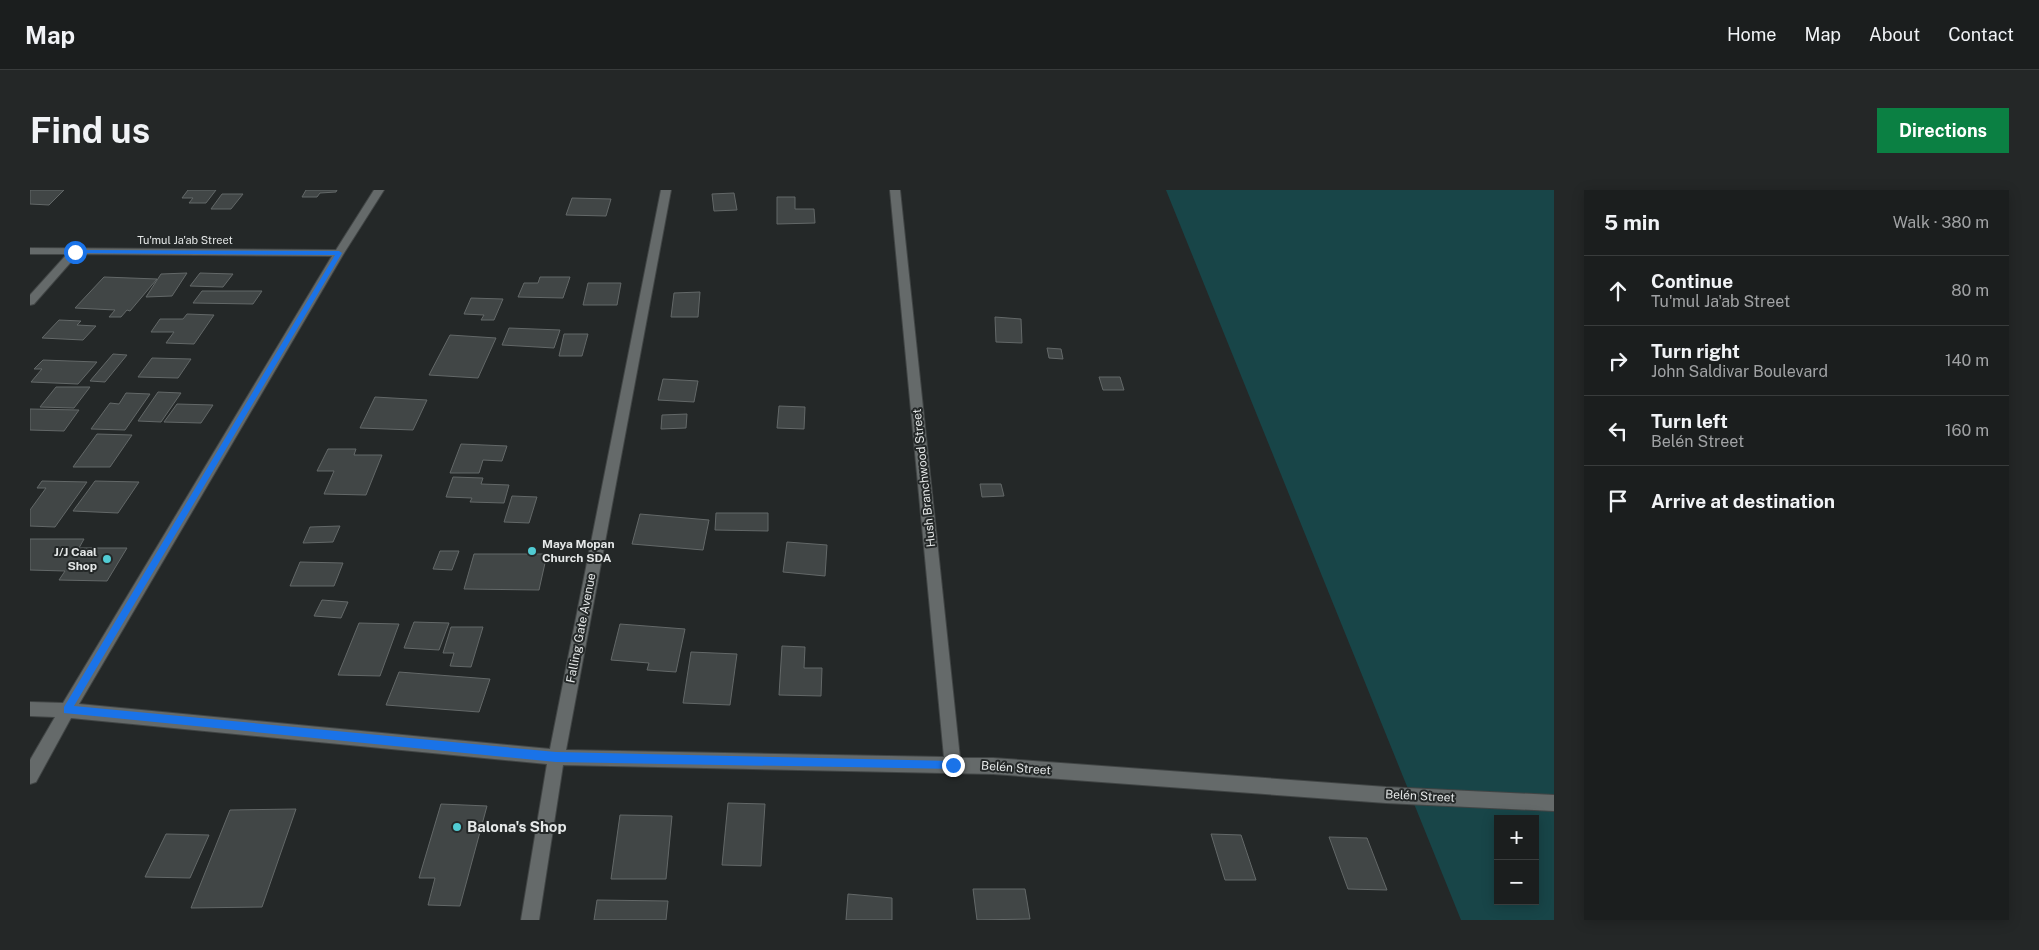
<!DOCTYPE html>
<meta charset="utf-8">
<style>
body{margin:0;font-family:"Public Sans",sans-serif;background:#242727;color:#f1f3f6}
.controls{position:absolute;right:15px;bottom:15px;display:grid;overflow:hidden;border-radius:0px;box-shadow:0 2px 12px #0003}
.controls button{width:45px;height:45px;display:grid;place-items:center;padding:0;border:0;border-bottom:1px solid #393c3c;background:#1b1e1e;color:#f1f3f6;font:25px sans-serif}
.stop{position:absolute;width:15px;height:15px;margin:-11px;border:4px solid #1a73e8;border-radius:50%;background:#fff}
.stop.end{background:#1a73e8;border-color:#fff;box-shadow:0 1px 5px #0008}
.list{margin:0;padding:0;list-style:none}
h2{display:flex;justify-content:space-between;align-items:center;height:65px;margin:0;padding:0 20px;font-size:21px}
h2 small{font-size:16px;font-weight:400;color:#a0a2a4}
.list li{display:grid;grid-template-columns:32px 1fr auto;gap:15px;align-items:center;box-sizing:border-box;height:70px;padding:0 20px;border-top:1px solid #393c3c}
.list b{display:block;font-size:19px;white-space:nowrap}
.list p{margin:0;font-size:16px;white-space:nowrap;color:#a0a2a4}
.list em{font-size:16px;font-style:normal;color:#a0a2a4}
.icon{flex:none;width:28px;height:28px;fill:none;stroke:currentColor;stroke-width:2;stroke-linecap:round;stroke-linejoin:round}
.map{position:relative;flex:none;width:1524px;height:730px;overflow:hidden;border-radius:0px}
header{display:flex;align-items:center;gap:30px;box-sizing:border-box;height:70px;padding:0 25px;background:#1b1e1e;border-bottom:1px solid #393c3c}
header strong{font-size:24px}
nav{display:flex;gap:28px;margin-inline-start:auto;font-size:18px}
.intro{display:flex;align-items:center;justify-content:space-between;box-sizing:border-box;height:120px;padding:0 30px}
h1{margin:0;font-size:35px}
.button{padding:12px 22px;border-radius:0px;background:#0b8043;color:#fff;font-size:18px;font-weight:700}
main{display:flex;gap:30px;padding:0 30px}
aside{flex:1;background:#1b1e1e;border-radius:0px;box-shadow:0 2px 12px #0003}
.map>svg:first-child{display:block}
.green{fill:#184548;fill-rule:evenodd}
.building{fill:#414646;stroke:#636868}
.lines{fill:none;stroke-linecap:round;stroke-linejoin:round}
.minor-casing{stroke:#414545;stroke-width:2}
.minor{fill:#656a6a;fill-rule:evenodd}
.route{fill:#1a73e8}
.poi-dot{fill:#51ccd4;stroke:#242828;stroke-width:2}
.labels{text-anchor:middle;stroke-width:4;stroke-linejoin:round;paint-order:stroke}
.far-street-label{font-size:11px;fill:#e5e8e8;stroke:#242828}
.street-label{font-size:12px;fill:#e5e8e8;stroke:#242828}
.poi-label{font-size:12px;font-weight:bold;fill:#e5e8e8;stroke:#242828;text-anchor:start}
.near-poi-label{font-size:15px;font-weight:bold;fill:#e5e8e8;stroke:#242828;text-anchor:start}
</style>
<header>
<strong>Map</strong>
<nav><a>Home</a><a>Map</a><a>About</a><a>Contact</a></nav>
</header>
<div class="intro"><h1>Find us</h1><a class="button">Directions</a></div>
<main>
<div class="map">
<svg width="1524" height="730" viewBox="0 0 1524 730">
<rect width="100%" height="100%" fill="#242828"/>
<!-- green -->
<path class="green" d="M1136 0H1524V730H1431ZM1468 629H1505V711H1468Z"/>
<!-- building -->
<path class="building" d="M0 0H34L19 15 0 14Z
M158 0H186L176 13H159L163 8H152Z
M276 0H307L306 2 290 3 287 7H272Z
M704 3 707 20 684 21 682 4Z
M192 4H213L201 19H181Z
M747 7H765V19H784L785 33 747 34Z
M542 8 581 9 576 26 536 25Z
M157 83 142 106 116 107 131 84Z
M170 83 203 84 193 97 160 96Z
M74 87 127 89 100 121 97 120 91 127H79L85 120 45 118Z
M510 87H540L533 108 488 107 494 93H508Z
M558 93H591L587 115H553Z
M172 101H232L223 114 163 113Z
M670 102 668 127H641L644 103Z
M441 108 473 109 464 130H451L454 125 434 124Z
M157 124 184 125 164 154 136 153 144 142H121L130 129H153Z
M965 127 991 129 992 153 966 152Z
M29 130 51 131 47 135 66 136 53 150 12 148Z
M479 138 530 140 524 158 472 155Z
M534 144H558L552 166H529Z
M420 145 466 148 448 188 399 185Z
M1017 158 1031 159 1033 169 1019 168Z
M83 164 97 165 75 192 60 191Z
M122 168 161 169 148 188 108 187Z
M13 170 67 172 48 194 1 192 12 179H4Z
M1069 187H1090L1094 200H1073Z
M633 189 668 191 664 212 628 210Z
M26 197H60L44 218 10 217Z
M128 202 151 203 131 232 108 231Z
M96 203 120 204 95 240 61 239 80 213 89 214Z
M345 207 397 210 383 240 330 238Z
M147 214 183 215 171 233 134 232Z
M749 216 775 217 774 239 747 238Z
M0 219 49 220 34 241 0 240Z
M657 224 656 238 631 239 632 225Z
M67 244 102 245 80 277H43Z
M431 254 477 256 472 271 453 270 449 283H420Z
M298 259H326L324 265H352L336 305 294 304 304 281H287Z
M423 287 453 288 451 294 479 295 474 313 440 312 442 308 416 307Z
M12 291 57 292 25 337 0 336V320L16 298H7Z
M65 291 109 292 88 323 43 321Z
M950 294H971L974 306 952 307Z
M482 306 507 307 499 333 474 332Z
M686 323H738V341L685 340Z
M610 324 679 330 673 360 602 354Z
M310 336 303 352 273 353 280 337Z
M0 349H54L49 358H97L77 391 29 390 35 381 0 380Z
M757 352 797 355 795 386 753 382Z
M410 361H429L422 380 403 379Z
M444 364H517L509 400 434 399Z
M270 372 313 373 304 396H260Z
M292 410 318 412 311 428 284 426Z
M384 432 419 433 409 460 374 458Z
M329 433 369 434 350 486 308 485Z
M590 434 655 439 646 482 617 480 619 473 581 470Z
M421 437H453L441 477 420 476 424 463H413Z
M752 456 775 457 774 478H792L791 506 749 505Z
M661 462 707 464 700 515 653 513Z
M369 482 460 489 449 522 356 515Z
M698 613 735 614 731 676 692 675Z
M411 614 457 616 430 716 398 715 405 688H389Z
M266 619 232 717 161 718 200 620Z
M590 625 642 626 636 689H581Z
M136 644 179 645 160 688 115 687Z
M1181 644 1211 645 1226 690H1195Z
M1299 647 1337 648 1357 700 1318 699Z
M943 699H995L1000 729 947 730Z
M818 704 862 708V730H816Z
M567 710 638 711 636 730H564Z"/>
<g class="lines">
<defs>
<path id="minor" d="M344 0H354L314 63 49 514 520 559 631 0H641L536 560 914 567 860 0H870L930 568H963L1356 597 1524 605V621L1356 613 963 584 533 575 509 730H491L517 574 41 528 6 592 0 594V570L25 527 0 526V512L33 513 302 66 48 64 4 114 0 115V105L37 64H0V58L306 60Z"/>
</defs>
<!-- minor casing -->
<use href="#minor" class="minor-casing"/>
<!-- minor -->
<use href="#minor" class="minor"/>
</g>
<!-- route -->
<path class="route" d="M45 60 309 61 312 63 44 516 526 562 923 571 928 575 927 579 526 572 34 523V517L305 65 43 63Z"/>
<!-- markers -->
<g class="poi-dot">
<circle cx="502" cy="361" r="5"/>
<circle cx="77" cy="369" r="5"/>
<circle cx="427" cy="637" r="5"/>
</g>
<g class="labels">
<!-- far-street labels -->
<g class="far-street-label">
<text x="155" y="54">Tu'mul Ja'ab Street</text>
</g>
<!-- street labels -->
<g class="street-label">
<text transform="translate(894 288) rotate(-96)" y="4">Hush Branchwood Street</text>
<text transform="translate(551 438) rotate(-79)" y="4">Falling Gate Avenue</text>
<text transform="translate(986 578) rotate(4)" y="4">Belén Street</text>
<text transform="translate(1390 606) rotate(3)" y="4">Belén Street</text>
</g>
<!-- poi labels -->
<g class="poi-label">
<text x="512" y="358">Maya Mopan<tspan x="512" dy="14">Church SDA</tspan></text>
<text x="67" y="366" text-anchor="end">J/J Caal<tspan x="67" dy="14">Shop</tspan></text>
</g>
<!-- near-poi labels -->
<g class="near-poi-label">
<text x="437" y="642">Balona's Shop</text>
</g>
</g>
</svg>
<div class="controls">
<button>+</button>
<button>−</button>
</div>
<div class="stop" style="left:45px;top:62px"></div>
<div class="stop end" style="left:923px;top:575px"></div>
</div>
<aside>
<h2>5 min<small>Walk · 380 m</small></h2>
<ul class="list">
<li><svg class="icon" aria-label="ahead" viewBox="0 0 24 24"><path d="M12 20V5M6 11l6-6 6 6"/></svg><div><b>Continue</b><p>Tu'mul Ja'ab Street</p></div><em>80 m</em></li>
<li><svg class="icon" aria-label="right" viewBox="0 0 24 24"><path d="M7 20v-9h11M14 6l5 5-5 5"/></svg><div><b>Turn right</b><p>John Saldivar Boulevard</p></div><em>140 m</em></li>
<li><svg class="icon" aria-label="left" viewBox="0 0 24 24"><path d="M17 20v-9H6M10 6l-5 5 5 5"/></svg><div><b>Turn left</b><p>Belén Street</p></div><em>160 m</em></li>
<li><svg class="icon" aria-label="arrive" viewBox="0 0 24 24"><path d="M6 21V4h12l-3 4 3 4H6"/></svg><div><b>Arrive at destination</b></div></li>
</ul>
</aside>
</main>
